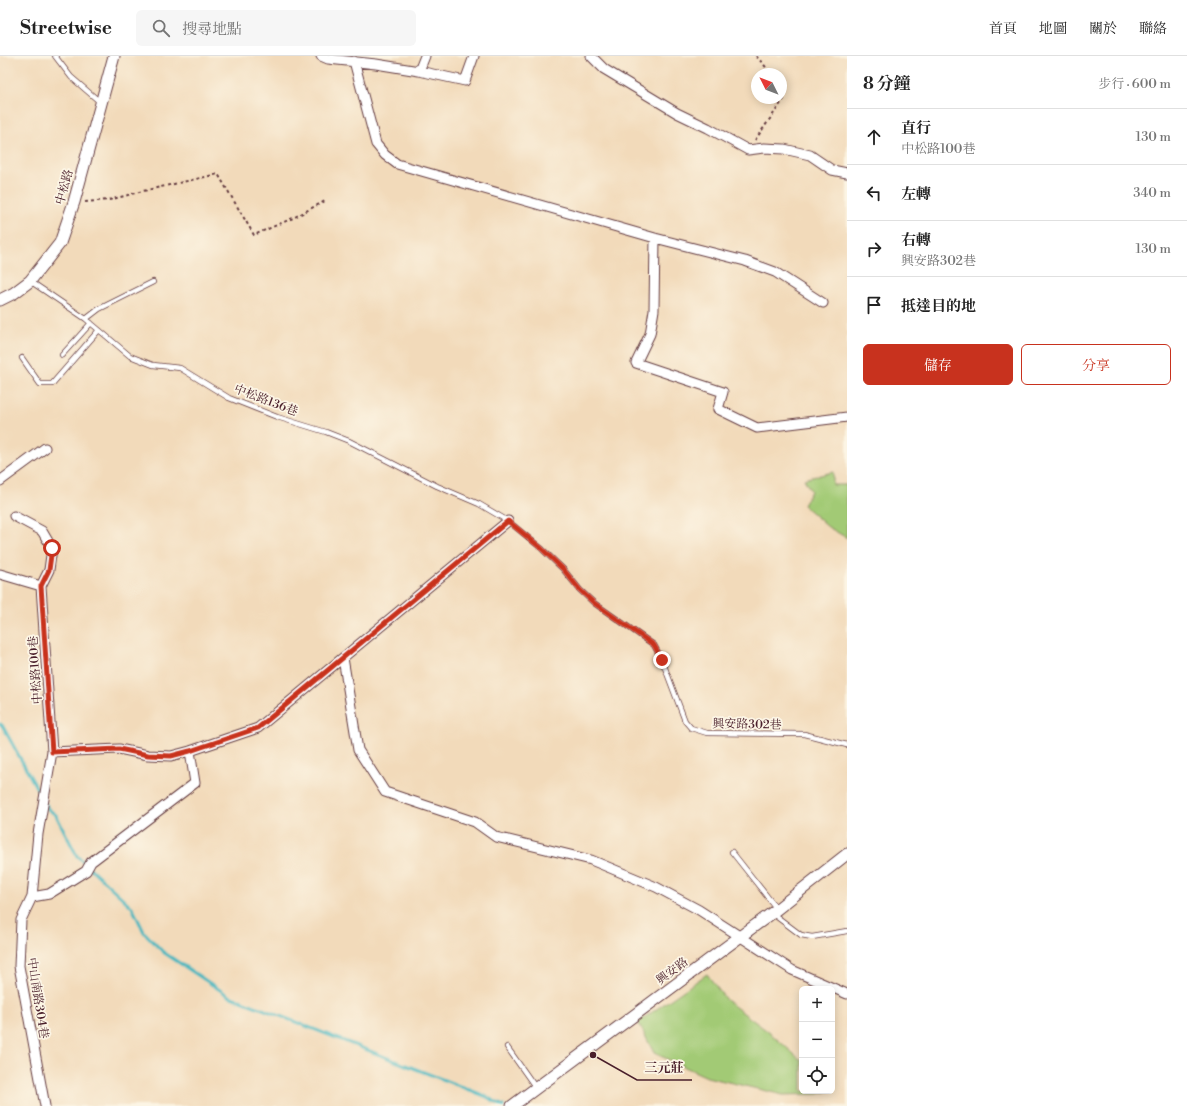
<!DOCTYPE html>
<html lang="zh-TW">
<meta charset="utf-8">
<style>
body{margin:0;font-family:"Libre Bodoni","Noto Serif TC",serif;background:#f6f6f6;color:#222}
.controls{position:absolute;right:12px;bottom:12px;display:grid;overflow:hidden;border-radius:6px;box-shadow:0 2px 10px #0003}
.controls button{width:36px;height:36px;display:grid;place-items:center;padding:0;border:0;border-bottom:1px solid #e0e0e0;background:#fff;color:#222;font:20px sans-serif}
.compass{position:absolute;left:751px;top:12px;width:36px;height:36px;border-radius:50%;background:#fff;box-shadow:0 2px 10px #0003;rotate:312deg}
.stop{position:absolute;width:12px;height:12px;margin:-9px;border:3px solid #c8321e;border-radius:50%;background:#fff}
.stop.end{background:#c8321e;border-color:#fff;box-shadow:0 1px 4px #0008}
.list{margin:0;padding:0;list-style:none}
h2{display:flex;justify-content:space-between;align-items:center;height:52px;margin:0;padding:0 16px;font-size:17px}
h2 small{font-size:13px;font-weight:400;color:#767676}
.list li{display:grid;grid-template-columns:26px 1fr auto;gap:12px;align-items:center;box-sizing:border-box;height:56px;padding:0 16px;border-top:1px solid #e0e0e0}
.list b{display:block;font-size:15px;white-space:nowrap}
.list p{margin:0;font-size:13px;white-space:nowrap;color:#767676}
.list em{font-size:13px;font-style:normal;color:#767676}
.actions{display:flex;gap:8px;padding:12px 16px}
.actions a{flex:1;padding:9px 0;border:1px solid #c8321e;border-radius:6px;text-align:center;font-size:14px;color:#c8321e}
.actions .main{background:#c8321e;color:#fff}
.icon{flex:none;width:22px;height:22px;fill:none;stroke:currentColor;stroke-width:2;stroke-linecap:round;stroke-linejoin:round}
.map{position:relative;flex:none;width:847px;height:1050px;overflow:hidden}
header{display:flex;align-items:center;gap:24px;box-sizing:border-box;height:56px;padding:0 20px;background:#fff;border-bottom:1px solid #e0e0e0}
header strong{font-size:19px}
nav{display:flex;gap:22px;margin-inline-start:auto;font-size:14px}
.search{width:280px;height:36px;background:#f6f6f6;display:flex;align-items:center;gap:10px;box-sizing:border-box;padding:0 14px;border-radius:6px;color:#767676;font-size:15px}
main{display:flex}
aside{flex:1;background:#fff}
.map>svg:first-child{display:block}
.green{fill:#a2ca75;stroke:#767450}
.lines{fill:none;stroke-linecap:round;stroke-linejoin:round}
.stream{stroke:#48b7c0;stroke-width:3}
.service-casing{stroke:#633b40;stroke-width:6}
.minor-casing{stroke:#633b40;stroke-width:11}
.tertiary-casing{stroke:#633b40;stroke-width:13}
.path{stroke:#633b40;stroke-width:2;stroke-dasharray:3 3;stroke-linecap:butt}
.service{stroke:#fff;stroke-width:4.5}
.minor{stroke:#fff;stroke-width:9}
.tertiary{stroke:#fff;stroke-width:11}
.route{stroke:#c8321e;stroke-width:5}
.labels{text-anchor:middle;stroke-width:3.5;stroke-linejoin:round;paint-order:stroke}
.street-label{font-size:12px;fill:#4a1f2b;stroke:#fcf5e5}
.leader{fill:none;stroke:#4a1f2b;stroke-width:1.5}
.callout-dot{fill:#4a1f2b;stroke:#fcf5e5;stroke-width:1.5}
.callout-label{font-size:13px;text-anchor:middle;font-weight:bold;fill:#4a1f2b;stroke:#fcf5e5;stroke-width:3.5;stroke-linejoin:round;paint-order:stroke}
</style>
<header>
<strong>Streetwise</strong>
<div class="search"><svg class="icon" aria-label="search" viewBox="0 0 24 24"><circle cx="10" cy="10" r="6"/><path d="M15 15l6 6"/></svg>搜尋地點</div>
<nav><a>首頁</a><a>地圖</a><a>關於</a><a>聯絡</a></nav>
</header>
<main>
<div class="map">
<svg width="847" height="1050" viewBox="0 0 847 1050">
<rect width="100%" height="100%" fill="#fcf5e5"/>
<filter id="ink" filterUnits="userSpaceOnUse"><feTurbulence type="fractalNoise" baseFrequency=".025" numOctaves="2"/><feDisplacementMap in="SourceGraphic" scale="8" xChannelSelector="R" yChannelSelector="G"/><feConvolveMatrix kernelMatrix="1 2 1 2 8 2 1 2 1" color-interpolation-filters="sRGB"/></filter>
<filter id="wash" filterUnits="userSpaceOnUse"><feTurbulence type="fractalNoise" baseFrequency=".012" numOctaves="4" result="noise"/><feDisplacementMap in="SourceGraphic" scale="16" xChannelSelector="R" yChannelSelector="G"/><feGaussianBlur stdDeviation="0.9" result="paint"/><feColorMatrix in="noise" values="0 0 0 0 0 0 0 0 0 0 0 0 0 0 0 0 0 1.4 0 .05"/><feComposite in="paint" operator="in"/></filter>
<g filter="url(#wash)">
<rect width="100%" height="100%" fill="#f2daba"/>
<!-- green -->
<path class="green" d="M833 416V429H847V482L828 471 803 449 811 435 804 423Z
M707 918 726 944 770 977 802 1005V1035H829L819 1038 783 1039 707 1021 654 997 638 966Z"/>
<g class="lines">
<!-- stream -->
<path class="stream" d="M0 668 2 669 42 742
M46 748 48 753 56 759 77 800 132 851 144 876 163 896 229 940 485 1040 503 1050"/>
</g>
</g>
<g filter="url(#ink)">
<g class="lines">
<defs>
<path id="service" d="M55 0 71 21 100 46
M30 225 86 263 130 300 153 309 180 312 229 342 277 361 326 376 349 385 437 430 479 448 508 465 541 492 563 513 580 534 594 547 654 589 662 604 685 665 691 672 707 677 804 678 847 689
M86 263 99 253 153 226
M62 299 91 267
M22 302 40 328H52L99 274
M732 796 777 853
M773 858 801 879 812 881 847 875
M507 991 536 1032"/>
<path id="minor" d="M321 0 328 3 376 8 419 15 425 0
M591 0 604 13 677 57 708 72 748 94 764 92 784 93 810 99 832 114 847 117
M354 5 376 88 385 99 397 108 655 182 745 205 775 216 823 247
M419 15 465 25 474 0
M655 182 654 254 650 278 636 307 723 336 718 353 757 372 847 361
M0 425 45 392
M14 460 42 475 52 492 49 514 41 530
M0 518 41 530 52 696 38 778 32 841 21 864 19 910 45 1050
M343 602 358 694 385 736 475 766 496 781 591 804 656 831 699 854 792 914 847 938
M52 696 119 693 148 699 171 700 190 695 258 672 508 465
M32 841 49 838 86 815 91 806 195 727 190 695"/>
<path id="tertiary" d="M0 244 14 237 30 225 60 187 74 146 114 0
M512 1050 772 857 847 798"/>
</defs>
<!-- service casing -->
<use href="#service" class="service-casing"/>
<!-- minor casing -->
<use href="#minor" class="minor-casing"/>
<!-- tertiary casing -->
<use href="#tertiary" class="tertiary-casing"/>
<!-- path -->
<path class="path" d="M756 0 765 10 770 18
M755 84 784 43 781 37
M85 146 109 144 143 135 218 118 254 179 293 162 325 145"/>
<!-- service -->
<use href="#service" class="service"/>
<!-- minor -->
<use href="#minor" class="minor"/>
<!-- tertiary -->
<use href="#tertiary" class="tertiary"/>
</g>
</g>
<g class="lines" filter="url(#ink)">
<!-- route -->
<path class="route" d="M52 492 49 514 41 530 52 696 119 693 148 699 171 700 190 695 258 672 508 465 541 492 563 513 580 534 594 547 654 589 662 604"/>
</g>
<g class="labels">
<!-- street labels -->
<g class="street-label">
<text transform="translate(64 131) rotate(-74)" y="4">中松路</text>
<text transform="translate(266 344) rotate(21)" y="4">中松路136巷</text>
<text transform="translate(35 614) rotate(-94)" y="4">中松路100巷</text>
<text transform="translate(747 668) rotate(1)" y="4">興安路302巷</text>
<text transform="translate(672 915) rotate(-37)" y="4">興安路</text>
<text transform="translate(38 942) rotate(81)" y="4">中山南路304巷</text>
</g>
</g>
<!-- callouts -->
<path class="leader" d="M593 999L637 1024H692"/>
<circle class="callout-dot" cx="593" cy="999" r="4"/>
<g class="callout-label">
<text x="664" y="1016">三元莊</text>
</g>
</svg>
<div class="controls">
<button>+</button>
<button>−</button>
<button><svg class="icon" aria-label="locate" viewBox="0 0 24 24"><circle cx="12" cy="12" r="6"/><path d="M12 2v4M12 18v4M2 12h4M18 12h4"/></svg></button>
</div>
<svg class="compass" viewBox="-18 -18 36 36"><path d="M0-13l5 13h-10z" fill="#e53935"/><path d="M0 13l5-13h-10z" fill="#767676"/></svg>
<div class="stop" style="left:52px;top:492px"></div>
<div class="stop end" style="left:662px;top:604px"></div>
</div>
<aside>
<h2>8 分鐘<small>步行 · 600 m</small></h2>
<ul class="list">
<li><svg class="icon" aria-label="ahead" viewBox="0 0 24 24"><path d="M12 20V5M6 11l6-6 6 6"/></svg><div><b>直行</b><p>中松路100巷</p></div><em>130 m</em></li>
<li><svg class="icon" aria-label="left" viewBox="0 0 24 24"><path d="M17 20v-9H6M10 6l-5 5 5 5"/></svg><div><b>左轉</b></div><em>340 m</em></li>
<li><svg class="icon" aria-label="right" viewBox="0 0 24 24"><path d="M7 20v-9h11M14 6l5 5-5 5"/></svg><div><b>右轉</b><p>興安路302巷</p></div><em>130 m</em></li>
<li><svg class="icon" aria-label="arrive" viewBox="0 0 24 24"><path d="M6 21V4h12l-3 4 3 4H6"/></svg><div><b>抵達目的地</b></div></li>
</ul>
<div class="actions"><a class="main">儲存</a><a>分享</a></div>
</aside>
</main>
